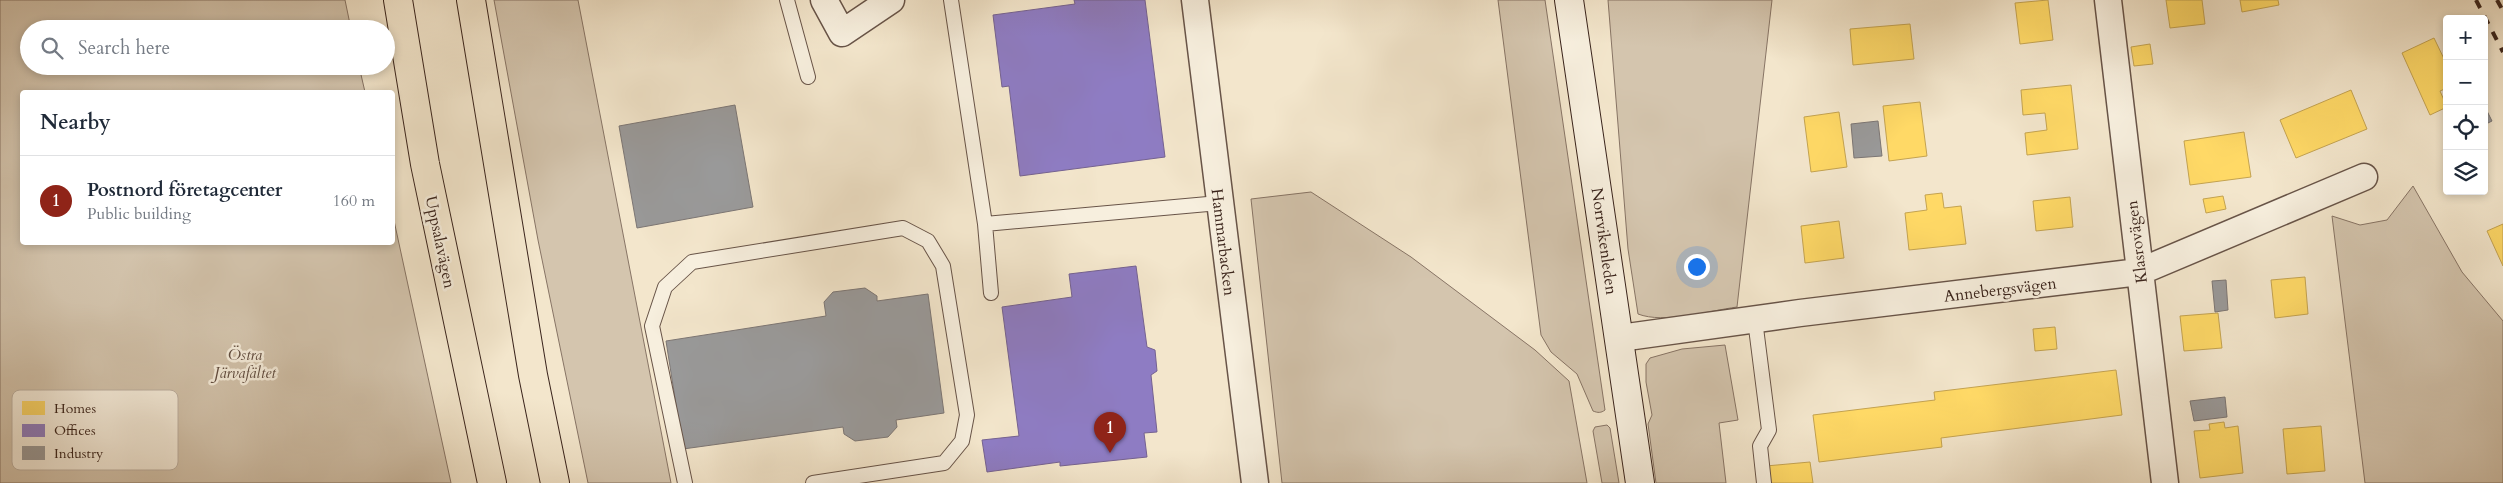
<!DOCTYPE html>
<meta charset="utf-8">
<style>
body{margin:0;font-family:Cardo,serif;background:#f6f6f7;color:#1f2937}
.controls{position:absolute;right:15px;top:15px;display:grid;overflow:hidden;border-radius:5px;box-shadow:0 2px 8px #0003}
.controls button{width:45px;height:45px;display:grid;place-items:center;padding:0;border:0;border-bottom:1px solid #e0e1e3;background:#fff;color:#1f2937;font:25px sans-serif}
.you{position:absolute;left:1696px;top:266px;width:18px;height:18px;margin:-12px;border:4px solid #fff;border-radius:50%;background:#1a73e8;box-shadow:0 0 0 8px #1a73e833}
.badge{display:grid;place-items:center;width:32px;height:32px;border-radius:50%;background:#8f2418;color:#fff;font-size:16px;font-weight:700}
.pin{position:absolute;translate:-50% -41px;filter:drop-shadow(0 1px 2px #0008)}
.pin::after{content:'';position:absolute;top:26px;width:18px;height:15px;background:inherit;clip-path:polygon(0 0,100% 0,50% 100%)}
.list{margin:0;padding:0;list-style:none}
h2{display:flex;justify-content:space-between;align-items:center;height:65px;margin:0;padding:0 20px;font-size:21px}
h2 small{font-size:16px;font-weight:400;color:#747a83}
.list li{display:grid;grid-template-columns:32px 1fr auto;gap:15px;align-items:center;box-sizing:border-box;height:90px;padding:0 20px;border-top:1px solid #e0e1e3}
.list b{display:block;font-size:19px;white-space:nowrap}
.list p{margin:0;font-size:16px;white-space:nowrap;color:#747a83}
.list em{font-size:16px;font-style:normal;color:#747a83}
.icon{flex:none;width:28px;height:28px;fill:none;stroke:currentColor;stroke-width:2;stroke-linecap:round;stroke-linejoin:round}
.map{position:relative;flex:none;width:2503px;height:483px;overflow:hidden}
.search{position:absolute;background:#fff;box-shadow:0 2px 8px #0003;left:20px;top:20px;width:375px;height:55px;display:flex;align-items:center;gap:12px;box-sizing:border-box;padding:0 18px;border-radius:28px;color:#747a83;font-size:19px}
.panel{position:absolute;background:#fff;box-shadow:0 2px 8px #0003;left:20px;top:90px;width:375px;height:155px;border-radius:5px}
.map>svg:first-child{display:block}
.green{fill:#d4c5ae;stroke:#877465}
.homes{fill:#ffd966;stroke:#c4a350}
.offices{fill:#8e7cc3;stroke:#756291}
.industry{fill:#999;stroke:#7c7674}
.lines{fill:none;stroke-linecap:round;stroke-linejoin:round}
.lane-casing{stroke:#685448;stroke-width:16}
.street-casing{stroke:#685448;stroke-width:29}
.secondary-casing{stroke:#3a241c;stroke-width:30}
.highway-casing{stroke:#3a241c;stroke-width:30}
.lane{stroke:#f7efde;stroke-width:14}
.street{stroke:#f7efde;stroke-width:26}
.secondary{stroke:#f7efde;stroke-width:28}
.highway{stroke:#f3e6cc;stroke-width:28}
.rail{stroke:#3a241c;stroke-width:4;stroke-dasharray:9 9;stroke-linecap:butt}
.labels{text-anchor:middle;stroke-width:5;stroke-linejoin:round;paint-order:stroke}
.street-label{font-size:16px;fill:#3a241c;stroke:#f7efde}
.park-label{font-size:16px;font-style:italic;fill:#604c40;stroke:#f7efde}
.key{fill:#f7efde;stroke:#beb2a4;stroke-width:1}
.key-label{font-size:14px;fill:#3a241c}
</style>
<div class="map">
<svg width="2503" height="483" viewBox="0 0 2503 483">
<rect width="100%" height="100%" fill="#f3e6cc"/>
<filter id="stains"><feTurbulence type="fractalNoise" baseFrequency=".004" numOctaves="4"/><feColorMatrix values="0 0 0 0 .2 0 0 0 0 .09 0 0 0 0 .02 0 0 0 .5 -.17"/></filter>
<radialGradient id="worn" r=".72"><stop offset=".6" stop-color="#630" stop-opacity="0"/><stop offset="1" stop-color="#630" stop-opacity=".3"/></radialGradient>
<!-- green -->
<path class="green" d="M0 0H345L351 29H29V66H359L365 92H22V242H392L393 216 451 483H0Z
M494 0H578L671 483H588L538 240Z
M1498 0H1545L1605 410C1601 413 1598 413 1593 411L1577 374 1551 352 1541 335Z
M1608 0H1772L1737 307C1708 311 1664 324 1638 314L1628 249Z
M2413 186 2462 272 2503 321V483H2365L2332 216 2360 225 2387 220Z
M1311 192 1411 257 1535 350 1569 381 1587 483H1282L1251 199Z
M1725 345 1738 420 1719 423 1726 483H1656L1648 424 1652 415 1646 382V364L1650 358 1682 349Z
M1607 425 1610 428 1619 483H1602L1593 431 1595 427Z"/>
<!-- homes -->
<path class="homes" d="M2048 0 2053 40 2020 44 2015 3Z
M2166 0H2202L2205 24 2170 28Z
M2240 0H2278L2279 5 2242 12Z
M1910 24 1914 59 1853 65 1850 29Z
M2434 38 2447 65V88L2440 91 2447 107 2430 115 2402 53Z
M2150 44 2153 64 2134 66 2131 47Z
M2071 85 2078 149 2027 155 2025 133 2047 130 2045 113 2023 115 2021 90Z
M2351 90 2367 129 2296 158 2280 120Z
M1920 102 1927 156 1889 161 1883 106Z
M1839 112 1847 167 1811 172 1804 117Z
M2244 132 2251 177 2190 185 2184 141Z
M1942 193 1944 208 1961 206 1966 244 1909 250 1905 213 1927 210 1925 195Z
M2223 196 2226 209 2206 213 2203 199Z
M2070 197 2073 227 2036 231 2033 201Z
M1839 221 1844 258 1805 263 1801 226Z
M2503 224V266L2487 231Z
M2305 277 2308 314 2275 318 2271 280Z
M2218 313 2222 348 2184 351 2180 316Z
M2055 327 2057 349 2035 351 2033 329Z
M2116 370 2122 415 1941 438 1942 447 1819 462 1813 415 1935 400 1934 392Z
M2224 422 2225 428 2238 426 2243 473 2200 478 2194 431 2210 430 2209 424Z
M2321 426 2325 471 2287 474 2283 429Z
M1810 462 1813 483H1768L1766 466Z"/>
<!-- offices -->
<path class="offices" d="M1074 0H1145L1165 157 1020 176 1009 86 1002 87 993 15 1075 4Z
M1136 266 1147 347 1155 350 1157 371 1151 375 1157 432 1144 433 1147 457 1060 466V462L987 472 982 440 1019 436 1002 307 1072 297 1069 274Z"/>
<!-- industry -->
<path class="industry" d="M735 105 753 207 637 228 619 126Z
M2484 105 2492 121 2484 125Z
M1878 121 1882 156 1854 158 1851 124Z
M2226 280 2228 310 2215 312 2212 281Z
M865 288 877 296V301L928 294 944 413 896 420 897 427 888 437 855 441 844 434 843 427 683 449 666 341 826 316 824 302 833 292Z
M2225 397 2227 417 2194 421 2190 401Z"/>
<g class="lines">
<defs>
<path id="lane" d="M787 0 808 77
M951 0 985 224 991 293
M985 224 1219 203
M1755 320 1769 430 1760 446 1764 483
M685 483 652 326 665 287 692 262 903 228 928 241 943 266 967 415 962 441 944 463 813 483"/>
<path id="street" d="M824 0 842 33 891 0
M1195 0 1255 483
M2108 0 2165 483
M1620 338 1800 313 2139 272 2364 177"/>
<path id="secondary" d="M1569 0 1640 483"/>
<path id="highway" d="M398 0 425 164 492 483
M471 0 533 375 555 483"/>
</defs>
<!-- lane casing -->
<use href="#lane" class="lane-casing"/>
<!-- street casing -->
<use href="#street" class="street-casing"/>
<!-- secondary casing -->
<use href="#secondary" class="secondary-casing"/>
<!-- highway casing -->
<use href="#highway" class="highway-casing"/>
<!-- lane -->
<use href="#lane" class="lane"/>
<!-- street -->
<use href="#street" class="street"/>
<!-- secondary -->
<use href="#secondary" class="secondary"/>
<!-- highway -->
<use href="#highway" class="highway"/>
<!-- rail -->
<path class="rail" d="M2476 0 2503 52
M2497 0 2503 11"/>
</g>
<g class="labels">
<!-- street labels -->
<g class="street-label">
<text transform="translate(1605 241) rotate(82)" y="6">Norrvikenleden</text>
<text transform="translate(441 242) rotate(78)" y="6">Uppsalavägen</text>
<text transform="translate(1224 242) rotate(83)" y="6">Hammarbacken</text>
<text transform="translate(2136 242) rotate(-97)" y="6">Klasrovägen</text>
<text transform="translate(2000 289) rotate(-7)" y="6">Annebergsvägen</text>
</g>
<!-- park labels -->
<g class="park-label">
<text x="245" y="360">Östra<tspan x="245" dy="18">Järvafältet</tspan></text>
</g>
</g>
<!-- legend -->
<rect x="12" y="390" width="166" height="80" rx="8" class="key"/>
<rect x="22" y="401" width="23" height="14" fill="#ffd966"/>
<rect x="22" y="424" width="23" height="13" fill="#8e7cc3"/>
<rect x="22" y="446" width="23" height="14" fill="#999"/>
<g class="key-label">
<text x="54" y="413">Homes</text>
<text x="54" y="435">Offices</text>
<text x="54" y="458">Industry</text>
</g>
<rect width="100%" height="100%" filter="url(#stains)"/>
<rect width="100%" height="100%" fill="url(#worn)"/>
</svg>
<div class="controls">
<button>+</button>
<button>−</button>
<button><svg class="icon" aria-label="locate" viewBox="0 0 24 24"><circle cx="12" cy="12" r="6"/><path d="M12 2v4M12 18v4M2 12h4M18 12h4"/></svg></button>
<button><svg class="icon" aria-label="layers" viewBox="0 0 24 24"><path d="M12 4l9 5-9 5-9-5zM3 14l9 5 9-5"/></svg></button>
</div>
<div class="you"></div>
<div class="pin badge" style="left:1110px;top:453px">1</div>
<div class="search"><svg class="icon" aria-label="search" viewBox="0 0 24 24"><circle cx="10" cy="10" r="6"/><path d="M15 15l6 6"/></svg>Search here</div>
<section class="panel">
<h2>Nearby<small></small></h2>
<ul class="list">
<li><span class="badge">1</span><div><b>Postnord företagcenter</b><p>Public building</p></div><em>160 m</em></li>
</ul>
</section>
</div>
